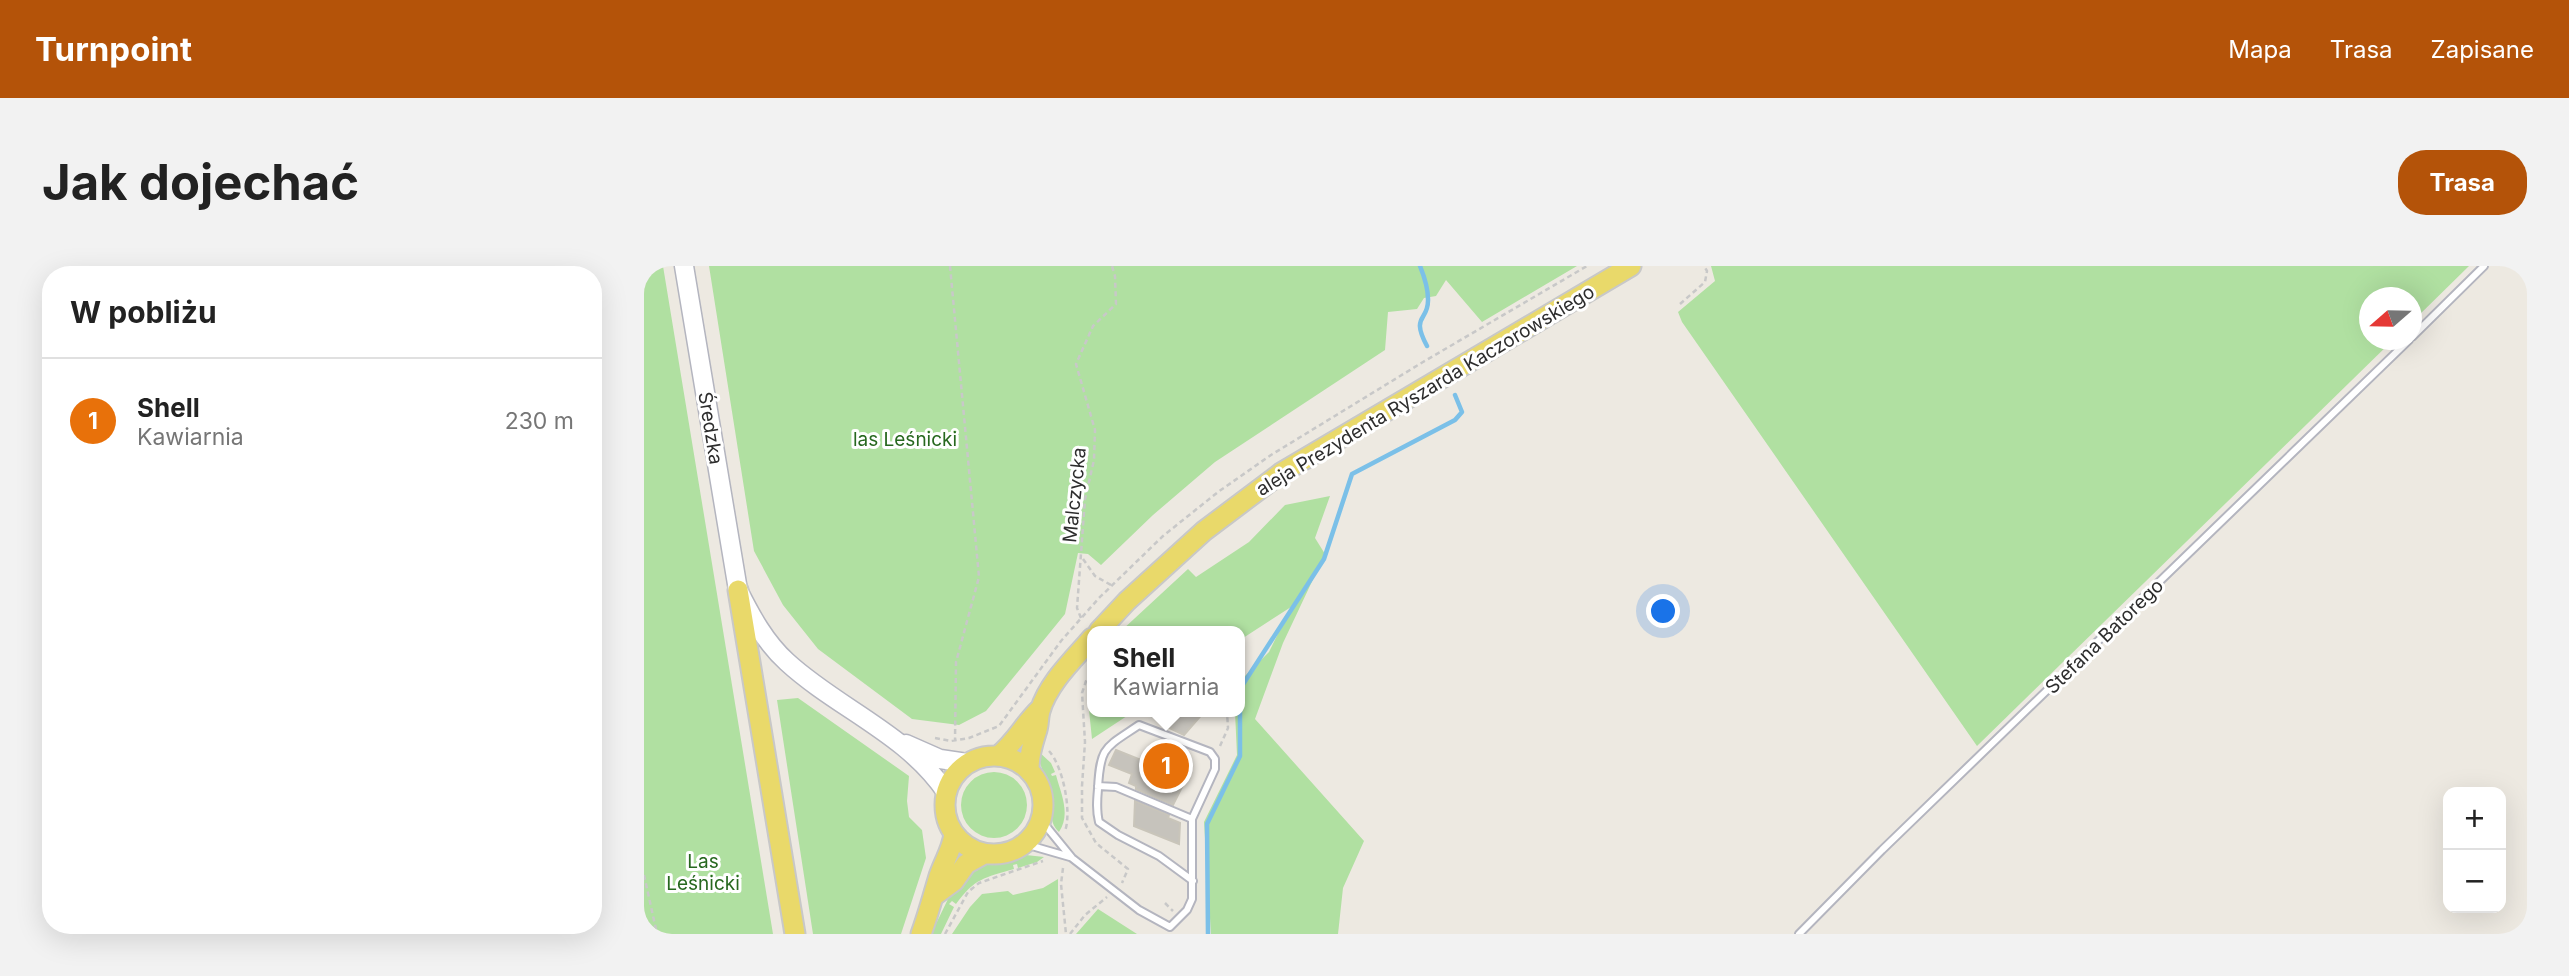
<!DOCTYPE html>
<html lang="pl">
<meta charset="utf-8">
<style>
body{margin:0;font-family:Inter,sans-serif;background:#f2f2f2;color:#222}
.controls{position:absolute;right:21px;bottom:21px;display:grid;overflow:hidden;border-radius:14px;box-shadow:0 7px 28px #0002}
.controls button{width:63px;height:63px;display:grid;place-items:center;padding:0;border:0;border-bottom:2px solid #e0e0e0;background:#fff;color:#222;font:35px sans-serif}
.compass{position:absolute;left:1715px;top:21px;width:63px;height:63px;border-radius:50%;background:#fff;box-shadow:0 7px 28px #0002;rotate:250deg}
.you{position:absolute;left:1020px;top:346px;width:24px;height:24px;margin:-18px;border:5px solid #fff;border-radius:50%;background:#1a73e8;box-shadow:0 0 0 10px #1a73e833}
.badge{display:grid;place-items:center;width:46px;height:46px;border-radius:50%;background:#b45309;color:#fff;font-size:23px;font-weight:700}
.pin{position:absolute;translate:-50% -50%;border:4px solid #fff;box-shadow:0 2px 7px #0006}
.popup{position:absolute;left:443px;top:360px;width:158px;height:91px;box-sizing:border-box;display:grid;place-content:center;border-radius:14px;background:#fff;filter:drop-shadow(0 2px 5px #0005);font-size:23px;white-space:nowrap;color:#767676}
.popup b{font-size:26px;color:#222}
.popup::after{content:'';position:absolute;left:50%;top:100%;margin-left:-14px;border:14px solid transparent;border-top-color:#fff}
.list{margin:0;padding:0;list-style:none}
h2{display:flex;justify-content:space-between;align-items:center;height:91px;margin:0;padding:0 28px;font-size:30px}
h2 small{font-size:23px;font-weight:400;color:#767676}
.list li{display:grid;grid-template-columns:46px 1fr auto;gap:21px;align-items:center;box-sizing:border-box;height:126px;padding:0 28px;border-top:2px solid #e0e0e0}
.list b{display:block;font-size:26px;white-space:nowrap}
.list p{margin:0;font-size:23px;white-space:nowrap;color:#767676}
.list em{font-size:23px;font-style:normal;color:#767676}
.map{position:relative;flex:none;width:1883px;height:668px;overflow:hidden;border-radius:28px}
header{display:flex;align-items:center;gap:42px;box-sizing:border-box;height:98px;padding:0 35px;background:#b45309;color:#fff}
header strong{font-size:33px}
nav{display:flex;gap:38px;margin-inline-start:auto;font-size:24px}
.intro{display:flex;align-items:center;justify-content:space-between;box-sizing:border-box;height:168px;padding:0 42px}
h1{margin:0;font-size:49px}
.button{padding:18px 32px;border-radius:28px;background:#b45309;color:#fff;font-size:24px;font-weight:700}
main{display:flex;gap:42px;padding:0 42px}
aside{flex:1;background:#fff;border-radius:28px;box-shadow:0 7px 28px #0002}
.map>svg:first-child{display:block}
.green{fill:#b0e0a1}
.lines{fill:none;stroke-linecap:round;stroke-linejoin:round}
.stream{stroke:#7bc0e8;stroke-width:4.5}
.building{fill:#c6c3bc;stroke:#c9c5ba;stroke-width:2}
.service-casing{stroke:#b4b5bf;stroke-width:10}
.secondary-casing{stroke:#b4b5bf;stroke-width:21}
.primary-casing{stroke:#c8c8c8;stroke-width:23}
.path{stroke:#c8c8c8;stroke-width:2.5;stroke-dasharray:5 3.5;stroke-linecap:butt}
.service{stroke:#fff;stroke-width:6}
.secondary{stroke:#fff;stroke-width:18}
.primary{stroke:#e9d96a;stroke-width:19}
.labels{text-anchor:middle;stroke-width:6;stroke-linejoin:round;paint-order:stroke}
.street-label{font-size:19px;fill:#2d2d2d;stroke:#fff}
.park-label{font-size:19px;fill:#27681f;stroke:#fff}
</style>
<header>
<strong>Turnpoint</strong>
<nav><a>Mapa</a><a>Trasa</a><a>Zapisane</a></nav>
</header>
<div class="intro"><h1>Jak dojechać</h1><a class="button">Trasa</a></div>
<main>
<aside>
<h2>W pobliżu<small></small></h2>
<ul class="list">
<li><span class="badge" style="background:#e8710a">1</span><div><b>Shell</b><p>Kawiarnia</p></div><em>230 m</em></li>
</ul>
</aside>
<div class="map">
<svg width="1883" height="668" viewBox="0 0 1883 668">
<rect width="100%" height="100%" fill="#ede9e1"/>
<!-- green -->
<path class="green" d="M0 0H19L129 668H0Z
M65 0H933L838 56 802 14 792 30 780 32 773 43 744 46 741 84 571 196 509 249 457 299 444 288 434 287 421 348 342 445 315 459 268 453 174 383 139 339 110 285Z
M1067 0H1825L1768 56V32H1726V74H1749L1333 480 1038 56 1034 46 1071 15Z
M686 230 671 272 681 288 639 377 611 453 720 575 699 622 694 668H567L560 556 593 489 591 446H596V415L625 386 647 341 596 374V365H477L544 303 552 311 605 276 641 239Z
M448 416V446H489L448 473 443 425 445 418Z
M154 432 265 510 263 535 265 551 278 564 282 592 257 668H169L133 434Z
M394 485 407 497 411 506 407 508 408 510 412 509C417 528 427 548 415 566 403 555 410 543 407 529 404 513 395 502 394 485Z
M317 539a33 33 0 1 1 66 0a33 33 0 1 1-66 0Z
M382 589 400 591 393 596 374 602 373 598 369 599 370 603C340 612 331 612 312 638L308 635 305 638 310 641 297 668H287L304 633 328 601 331 605 334 604 332 599C348 594 364 595 382 589Z
M414 613V668H308L326 641 338 628 364 625 369 629 399 622Z
M454 643 493 668H432Z"/>
<g class="lines">
<!-- stream -->
<path class="stream" d="M776 0C780 10 784 22 784 33 785 56 766 48 783 80
M564 668 563 558 596 490V423L680 293 708 208 811 154 818 146 811 129"/>
</g>
<!-- building -->
<path class="building" d="M533 446H560L540 469 521 460Z
M472 484 512 500 517 488 548 501 529 539 492 523V520L485 517 488 508 465 499Z
M491 535 525 549 524 552 536 557 535 578 490 560Z"/>
<g class="lines">
<defs>
<path id="service" d="M1768 71 1840 0
M454 520 472 521 548 553
M397 554 428 592 495 644 526 661 543 644 548 633V553L571 503V493L566 486 495 459C461 482 456 480 454 523 453 534 452 544 455 556L474 569 515 590 549 615
M381 578 426 591
M1155 668 1238 584 1765 74"/>
<path id="secondary" d="M40 0 94 324C107 350 121 376 143 396 193 442 263 468 302 526
M262 478 296 493 323 497"/>
<path id="primary" d="M94 324 151 668
M455 365 483 335 560 265 637 207 987 0
M301 539a49 49 0 1 1 98 0a49 49 0 1 1-98 0Z
M354 490C371 477 380 458 396 443
M385 505C385 490 388 480 392 467 395 460 394 452 396 445 404 417 430 393 448 372
M291 629 310 615 322 598 340 588
M277 668C284 649 289 630 295 610 300 595 308 584 310 568"/>
</defs>
<!-- service casing -->
<use href="#service" class="service-casing"/>
<!-- secondary casing -->
<use href="#secondary" class="secondary-casing"/>
<!-- primary casing -->
<use href="#primary" class="primary-casing"/>
<!-- path -->
<path class="path" d="M306 0 335 311 312 396 311 475
M1036 38 1061 16 1063 5 1060 0
M439 293 451 310 467 319
M437 352 433 342 441 233 450 194 451 164 432 98 449 60 472 38 471 10 468 0
M448 408 442 415 438 427 441 476 438 520V552L452 577 484 603 478 617
M291 472 307 475 325 472 355 460 417 375 455 332 519 270 574 226 627 189 779 96 943 0
M576 480 584 462 583 446
M405 485C419 500 428 546 421 565
M419 602 417 618 422 668
M0 609 13 668
M521 637 529 645
M301 668 324 626 335 617 399 595
M426 668 441 649 463 631"/>
<!-- service -->
<use href="#service" class="service"/>
<!-- secondary -->
<use href="#secondary" class="secondary"/>
<!-- primary -->
<use href="#primary" class="primary"/>
</g>
<g class="labels">
<!-- street labels -->
<g class="street-label">
<text transform="translate(781 124) rotate(-31)" y="7">aleja Prezydenta Ryszarda Kaczorowskiego</text>
<text transform="translate(67 162) rotate(81)" y="7">Średzka</text>
<text transform="translate(430 229) rotate(-84)" y="7">Malczycka</text>
<text transform="translate(1460 370) rotate(-44)" y="7">Stefana Batorego</text>
</g>
<!-- park labels -->
<g class="park-label">
<text x="261" y="180">las Leśnicki</text>
<text x="59" y="602">Las<tspan x="59" dy="22">Leśnicki</tspan></text>
</g>
</g>
</svg>
<div class="controls">
<button>+</button>
<button>−</button>
</div>
<svg class="compass" viewBox="-18 -18 36 36"><path d="M0-13l5 13h-10z" fill="#e53935"/><path d="M0 13l5-13h-10z" fill="#767676"/></svg>
<div class="you"></div>
<div class="pin badge" style="left:522px;top:500px;background:#e8710a">1</div>
<div class="popup"><b>Shell</b>Kawiarnia</div>
</div>
</main>
